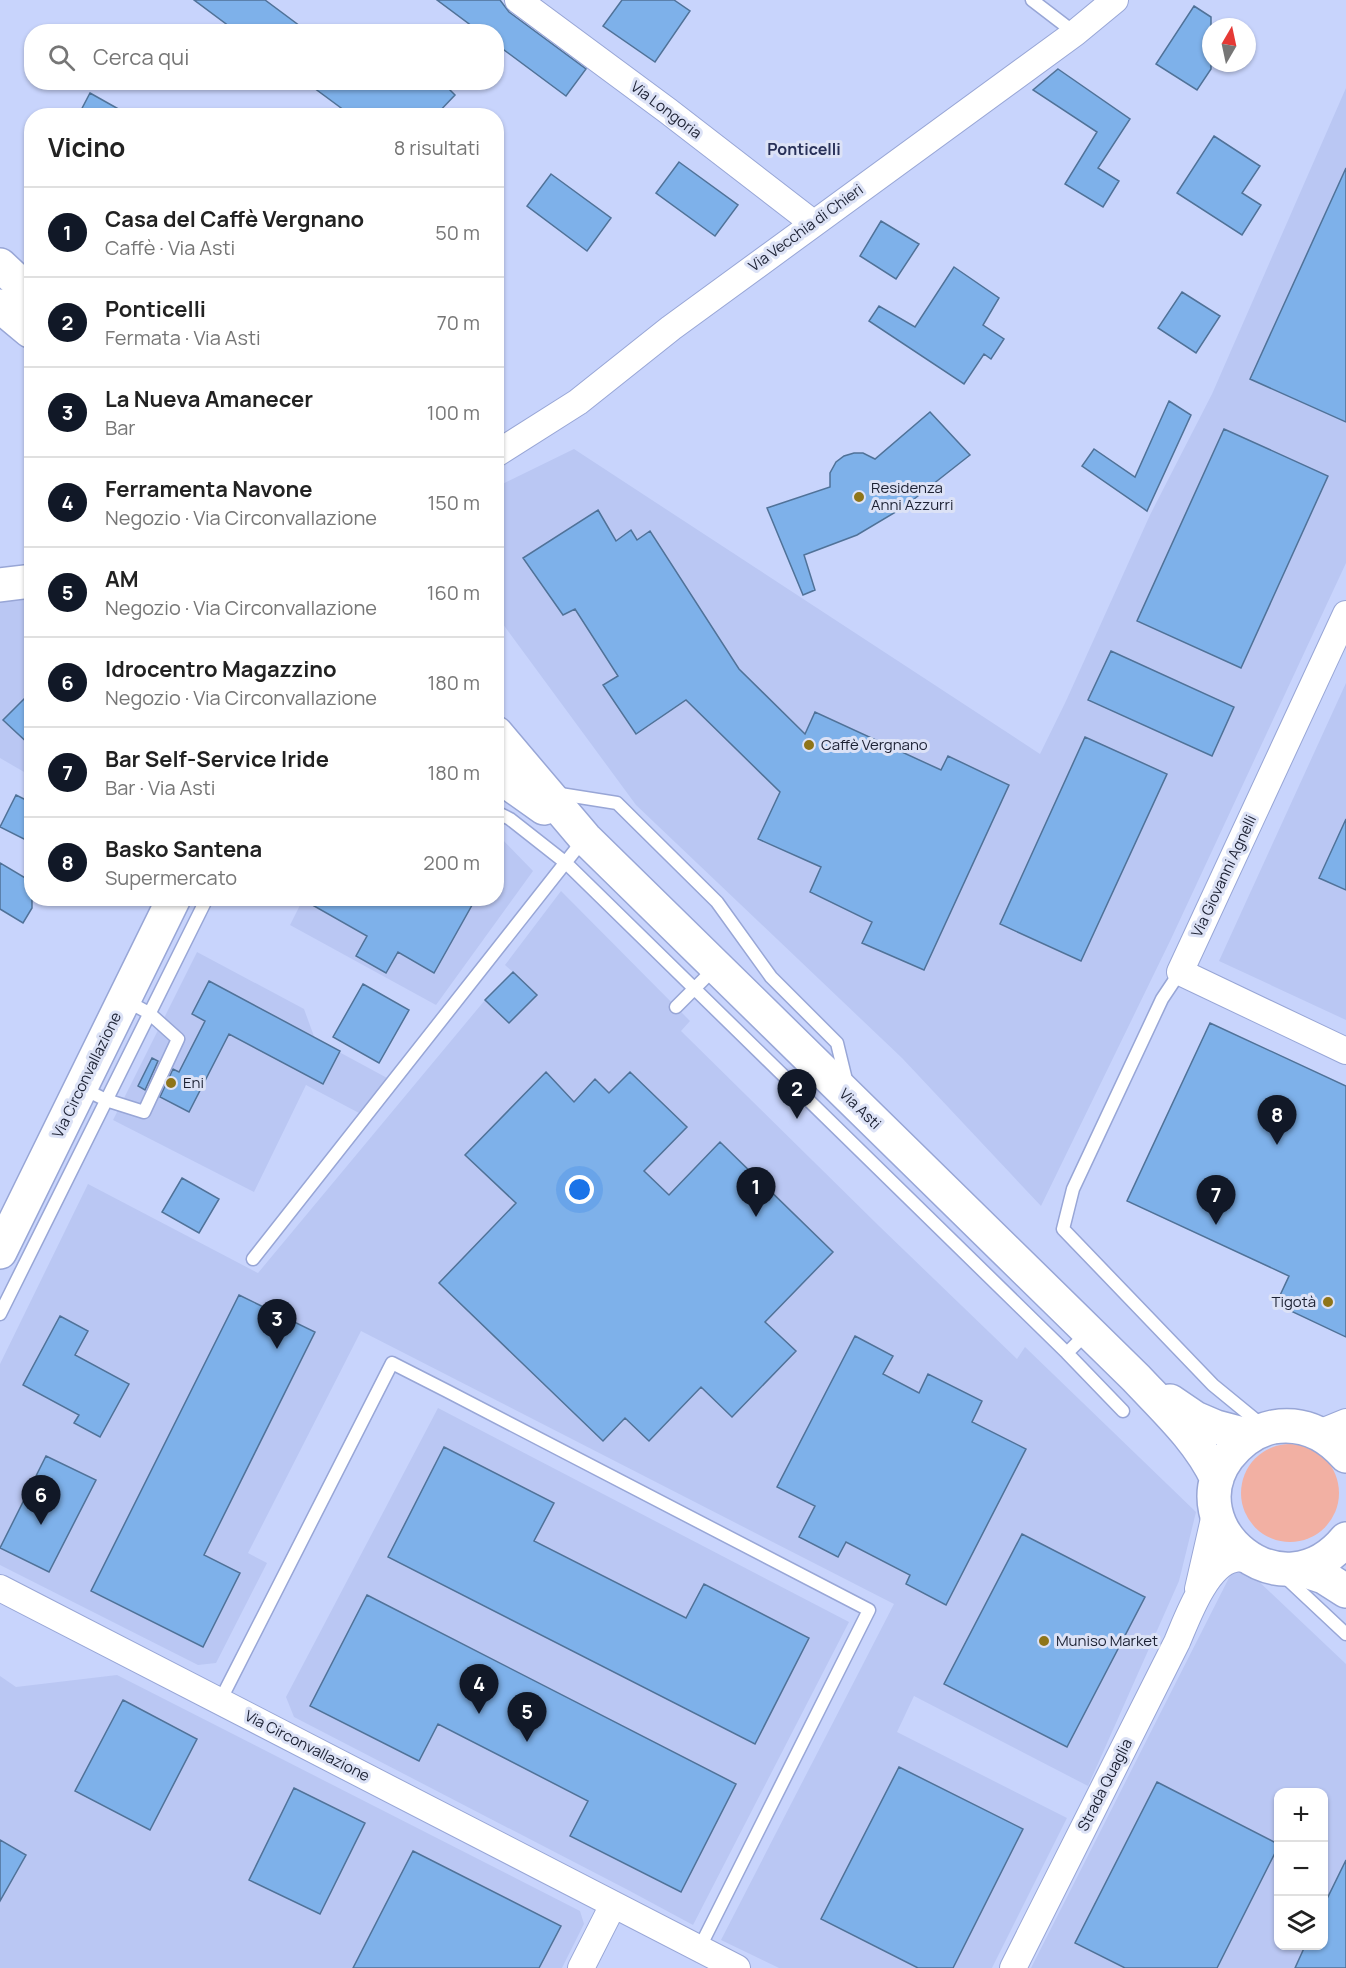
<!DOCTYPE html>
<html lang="it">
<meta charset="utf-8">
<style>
body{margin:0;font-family:Manrope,sans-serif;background:#f2f2f2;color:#222}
.controls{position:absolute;right:18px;bottom:18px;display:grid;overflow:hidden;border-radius:12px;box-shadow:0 2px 4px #0004}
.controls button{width:54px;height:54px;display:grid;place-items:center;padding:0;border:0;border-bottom:2px solid #e0e0e0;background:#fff;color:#222;font:30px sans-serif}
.compass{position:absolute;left:1202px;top:18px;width:54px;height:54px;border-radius:50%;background:#fff;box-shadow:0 2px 4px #0004;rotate:9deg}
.you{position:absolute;left:580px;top:1190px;width:21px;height:21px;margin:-15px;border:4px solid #fff;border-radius:50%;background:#1a73e8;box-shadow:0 0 0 9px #1a73e833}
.badge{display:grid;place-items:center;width:39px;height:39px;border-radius:50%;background:#111827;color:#fff;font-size:20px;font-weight:700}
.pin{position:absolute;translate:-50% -50px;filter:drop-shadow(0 2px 3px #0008)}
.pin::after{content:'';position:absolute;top:32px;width:21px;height:18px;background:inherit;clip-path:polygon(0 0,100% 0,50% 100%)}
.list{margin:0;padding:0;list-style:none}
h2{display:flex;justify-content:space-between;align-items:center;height:78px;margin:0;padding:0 24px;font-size:26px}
h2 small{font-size:20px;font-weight:400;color:#767676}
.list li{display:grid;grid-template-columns:39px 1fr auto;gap:18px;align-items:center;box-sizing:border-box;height:90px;padding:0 24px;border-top:2px solid #e0e0e0}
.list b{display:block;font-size:22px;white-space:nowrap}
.list p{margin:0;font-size:20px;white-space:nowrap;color:#767676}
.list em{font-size:20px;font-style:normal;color:#767676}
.icon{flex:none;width:33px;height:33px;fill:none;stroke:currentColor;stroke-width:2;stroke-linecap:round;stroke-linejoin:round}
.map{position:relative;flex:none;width:1346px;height:1968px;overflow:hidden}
.search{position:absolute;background:#fff;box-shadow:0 2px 4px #0004;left:24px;top:24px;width:480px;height:66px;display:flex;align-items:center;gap:15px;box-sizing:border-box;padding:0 21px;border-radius:24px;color:#767676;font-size:22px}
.panel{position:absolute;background:#fff;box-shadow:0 2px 4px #0004;left:24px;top:108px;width:480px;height:798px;border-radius:24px}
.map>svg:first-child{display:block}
.built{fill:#bac7f3;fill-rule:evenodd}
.green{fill:#f2b0a3}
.building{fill:#7eb1ea;stroke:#507298;stroke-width:1.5}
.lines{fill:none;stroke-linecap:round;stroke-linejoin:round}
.lane-casing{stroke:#98a6d6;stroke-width:15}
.street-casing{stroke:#98a6d6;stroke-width:28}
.secondary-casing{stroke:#98a6d6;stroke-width:36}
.primary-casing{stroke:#98a6d6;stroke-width:36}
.highway-casing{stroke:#98a6d6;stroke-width:36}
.lane{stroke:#fff;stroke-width:12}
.street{stroke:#fff;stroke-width:26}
.secondary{stroke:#fff;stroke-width:33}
.primary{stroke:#fff;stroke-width:33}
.highway{stroke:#fff;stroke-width:33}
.poi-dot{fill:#8f7519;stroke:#dce2f6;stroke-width:2}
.labels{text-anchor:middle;stroke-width:6;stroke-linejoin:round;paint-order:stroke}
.street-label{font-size:15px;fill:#1c2133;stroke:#dce2f6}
.poi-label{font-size:15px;fill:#1c2133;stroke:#dce2f6;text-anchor:start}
.neighbourhood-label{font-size:16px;font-weight:bold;fill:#283159;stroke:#dce2f6}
</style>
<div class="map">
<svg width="1346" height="1968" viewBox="0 0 1346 1968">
<rect width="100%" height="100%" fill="#c8d4fc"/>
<!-- built -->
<path class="built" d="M1346 88V563L1171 939 1041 1206 902 1058 636 805 497 616 496 487 574 449 1040 754 1066 701 1150 515 1212 394Z
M31 595V776L0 758V600Z
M1346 683V1020L1219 961Z
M497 834 533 871 436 1005 290 925 303 899 496 898Z
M561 891 690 1021 681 1031 879 1226 1017 1359 1025 1347 1196 1512 1179 1581 1088 1786 914 1696 897 1732 1067 1818 992 1968H779L721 1940 894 1604 361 1331 248 1553 267 1563 216 1663 198 1665 0 1565V1364L88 1184 258 1273 485 1000 513 972 505 965Z
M197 952 304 1009 315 1039 389 1079 361 1114 306 1085 254 1192 113 1120Z
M438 1408 849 1622 693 1925 628 1890 294 1717 286 1697Z
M1235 1566 1251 1574 1346 1664V1968H1031ZM1278 1792H1324V1946H1278Z
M117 1675 580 1911 584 1924 562 1968H0V1676L16 1687Z"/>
<!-- green -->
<path class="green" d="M1241 1493a49 49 0 1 1 98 0a49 49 0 1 1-98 0Z"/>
<!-- building -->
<path class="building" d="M194 0H265L308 32H237Z
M437 0H500L509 12 586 69 566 96 496 44V32H480Z
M622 0H674L690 11 655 62 603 26Z
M1194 6 1211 17V69L1197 90 1156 64Z
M1058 69 1130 119 1098 168 1119 181 1103 207 1065 184 1097 132 1033 90Z
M306 82H442L455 95 435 116H352Z
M90 93 131 116H78Z
M1214 136 1260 166 1242 193 1261 205 1242 235 1177 193Z
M679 162 738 205 715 236 656 193Z
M1346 168V422L1250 379Z
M551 174 611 218 587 251 527 206Z
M881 221 919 244 896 279 860 256Z
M954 267 999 298 983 325 1004 339 991 359 984 354 964 384 869 321 879 306 915 327Z
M1182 292 1220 316 1196 353 1158 328Z
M1169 401 1191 415 1147 511 1082 466 1094 449 1135 477Z
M930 412 970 455 904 507 857 535 804 555 815 590 803 595 767 508 830 487V473L836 462 844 456 854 453H863L875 459Z
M1224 429 1328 476 1241 668 1137 621Z
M598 510 616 541 631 530 637 540 650 531 739 669 805 734 815 712 941 770 948 756 1009 785 924 970 862 943 872 922 810 892 821 867 758 839 780 792 686 700 636 734 603 685 618 676 575 609 563 615 523 558Z
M1111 651 1234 707 1212 756 1088 700Z
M32 691V747L3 720Z
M1085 737 1167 774 1081 961 1000 924Z
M16 795 32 803V843L0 827Z
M1346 819V890L1319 878Z
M0 863 32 882V908L23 923 0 909Z
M300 898H476L434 973 398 952 386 973 356 956 367 936Z
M513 972 537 995 509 1023 485 1000Z
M209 981 340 1051 323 1084 229 1034 189 1112 160 1097 173 1069 179 1072 205 1021 192 1014Z
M363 984 409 1010 379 1063 333 1037Z
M1210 1023 1346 1086V1337L1276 1304 1289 1276 1127 1201Z
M152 1058 158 1061 145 1090 138 1086Z
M546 1072 574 1102 595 1079 609 1093 630 1072 687 1127 644 1171 669 1195 720 1142 833 1252 765 1322 796 1351 732 1417 701 1387 649 1441 625 1418 603 1441 439 1283 516 1203 465 1155Z
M182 1178 219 1199 199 1233 162 1212Z
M239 1295 315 1332 204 1555 240 1573 203 1647 91 1591Z
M60 1316 88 1331 75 1355 129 1384 100 1437 74 1423 79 1415 23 1385Z
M855 1336 893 1356 883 1374 919 1393 928 1374 982 1401 972 1422 1026 1449 946 1605 906 1584 910 1575 846 1542 838 1557 799 1537 815 1506 777 1487Z
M444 1447 554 1503 534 1541 686 1618 704 1584 809 1638 755 1744 388 1557Z
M46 1456 96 1480 49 1572 0 1548Z
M1022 1534 1145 1597 1067 1747 944 1684Z
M367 1595 736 1784 681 1892 570 1836 588 1801 438 1724 419 1761 310 1706Z
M123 1700 197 1739 150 1830 75 1791Z
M899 1767 1023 1829 953 1968H918L821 1919Z
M1157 1782 1278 1844V1847L1217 1968H1125L1075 1943Z
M294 1788 365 1823 320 1914 249 1880Z
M0 1840 26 1855 0 1901Z
M413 1851 561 1926 539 1968H353Z
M1346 1860V1968H1295L1305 1946H1323V1907Z"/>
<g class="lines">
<defs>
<path id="lane" d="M1032 0 1075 33
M554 793 617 803 717 902 771 977 837 1043 847 1084
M496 812 510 819 566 863 1067 1353 1088 1332
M1180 972 1162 999 1073 1189 1063 1229 1213 1385 1263 1426
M676 1007 715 968
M82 1088 106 1100 144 1112 178 1039 149 1013 125 1000
M253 1259 584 839
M0 1314 207 898
M1067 1353 1123 1411
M1283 1575 1346 1634
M220 1701 392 1363 447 1391 869 1610 699 1949"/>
<path id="street" d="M518 0 668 111 813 223
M496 454 578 402 671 328 1075 33 1115 0
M1346 614 1180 972 1346 1051
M1319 1433 1346 1422
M0 1588 737 1968
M1198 1589 1216 1510
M581 1968 613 1905
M1013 1968 1177 1642C1187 1619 1206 1564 1235 1559 1239 1558 1245 1559 1249 1559"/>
<path id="secondary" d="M0 585 32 581
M0 1252 174 898"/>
<path id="primary" d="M0 265 32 295
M496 733 585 838 1136 1378C1165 1409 1199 1440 1217 1479
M496 774 544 808
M1170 1401 1195 1418 1216 1427 1250 1436
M1346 1456C1327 1434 1303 1422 1273 1427 1254 1431 1240 1442 1228 1457 1176 1527 1282 1617 1346 1539
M1300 1569 1324 1577 1346 1591"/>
<path id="highway" d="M0 306 30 331"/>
</defs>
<!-- lane casing -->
<use href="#lane" class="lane-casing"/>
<!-- street casing -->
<use href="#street" class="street-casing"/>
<!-- secondary casing -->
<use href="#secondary" class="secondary-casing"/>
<!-- primary casing -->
<use href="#primary" class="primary-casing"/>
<!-- highway casing -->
<use href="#highway" class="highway-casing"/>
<!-- lane -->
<use href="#lane" class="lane"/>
<!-- street -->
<use href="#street" class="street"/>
<!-- secondary -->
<use href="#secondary" class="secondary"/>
<!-- primary -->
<use href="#primary" class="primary"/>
<!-- highway -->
<use href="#highway" class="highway"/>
</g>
<!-- markers -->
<g class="poi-dot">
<circle cx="859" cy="497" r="6"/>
<circle cx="809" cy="745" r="6"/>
<circle cx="171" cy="1083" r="6"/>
<circle cx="1328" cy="1302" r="6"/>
<circle cx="1044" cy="1641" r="6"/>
</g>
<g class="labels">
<!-- street labels -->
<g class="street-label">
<text transform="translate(666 110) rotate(37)" y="5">Via Longoria</text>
<text transform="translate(806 228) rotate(-36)" y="5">Via Vecchia di Chieri</text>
<text transform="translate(1224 876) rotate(-65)" y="5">Via Giovanni Agnelli</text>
<text transform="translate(87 1075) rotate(-64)" y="5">Via Circonvallazione</text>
<text transform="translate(860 1109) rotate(44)" y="5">Via Asti</text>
<text transform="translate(307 1746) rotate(27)" y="5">Via Circonvallazione</text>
<text transform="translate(1105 1785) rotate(-63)" y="5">Strada Quaglia</text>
</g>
<!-- poi labels -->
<g class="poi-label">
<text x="871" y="493">Residenza<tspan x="871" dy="17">Anni Azzurri</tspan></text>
<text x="821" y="750">Caffè Vergnano</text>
<text x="183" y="1088">Eni</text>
<text x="1316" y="1307" text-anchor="end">Tigotà</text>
<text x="1056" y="1646">Muniso Market</text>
</g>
<!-- neighbourhood labels -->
<g class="neighbourhood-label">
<text x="804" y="155">Ponticelli</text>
</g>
</g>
</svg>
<div class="controls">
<button>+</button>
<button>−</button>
<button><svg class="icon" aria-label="layers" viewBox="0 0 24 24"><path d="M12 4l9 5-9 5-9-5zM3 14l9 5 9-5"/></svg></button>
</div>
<svg class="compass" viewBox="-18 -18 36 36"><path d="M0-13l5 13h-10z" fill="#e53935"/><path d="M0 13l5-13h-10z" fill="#767676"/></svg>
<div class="you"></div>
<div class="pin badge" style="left:756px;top:1217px">1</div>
<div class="pin badge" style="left:797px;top:1119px">2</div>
<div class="pin badge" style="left:277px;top:1349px">3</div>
<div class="pin badge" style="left:479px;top:1714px">4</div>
<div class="pin badge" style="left:527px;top:1742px">5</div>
<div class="pin badge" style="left:41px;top:1525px">6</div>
<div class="pin badge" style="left:1216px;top:1225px">7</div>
<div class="pin badge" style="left:1277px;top:1145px">8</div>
<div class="search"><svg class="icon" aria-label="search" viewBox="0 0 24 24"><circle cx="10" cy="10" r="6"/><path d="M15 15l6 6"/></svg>Cerca qui</div>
<section class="panel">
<h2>Vicino<small>8 risultati</small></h2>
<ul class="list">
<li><span class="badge">1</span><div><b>Casa del Caffè Vergnano</b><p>Caffè · Via Asti</p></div><em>50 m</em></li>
<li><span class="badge">2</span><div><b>Ponticelli</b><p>Fermata · Via Asti</p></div><em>70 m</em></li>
<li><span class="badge">3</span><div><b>La Nueva Amanecer</b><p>Bar</p></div><em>100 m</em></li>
<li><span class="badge">4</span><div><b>Ferramenta Navone</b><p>Negozio · Via Circonvallazione</p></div><em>150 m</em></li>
<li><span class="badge">5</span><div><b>AM</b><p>Negozio · Via Circonvallazione</p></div><em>160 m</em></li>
<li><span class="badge">6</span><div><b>Idrocentro Magazzino</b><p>Negozio · Via Circonvallazione</p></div><em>180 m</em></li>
<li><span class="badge">7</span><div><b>Bar Self-Service Iride</b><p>Bar · Via Asti</p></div><em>180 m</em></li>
<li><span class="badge">8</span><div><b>Basko Santena</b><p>Supermercato</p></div><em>200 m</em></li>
</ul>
</section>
</div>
